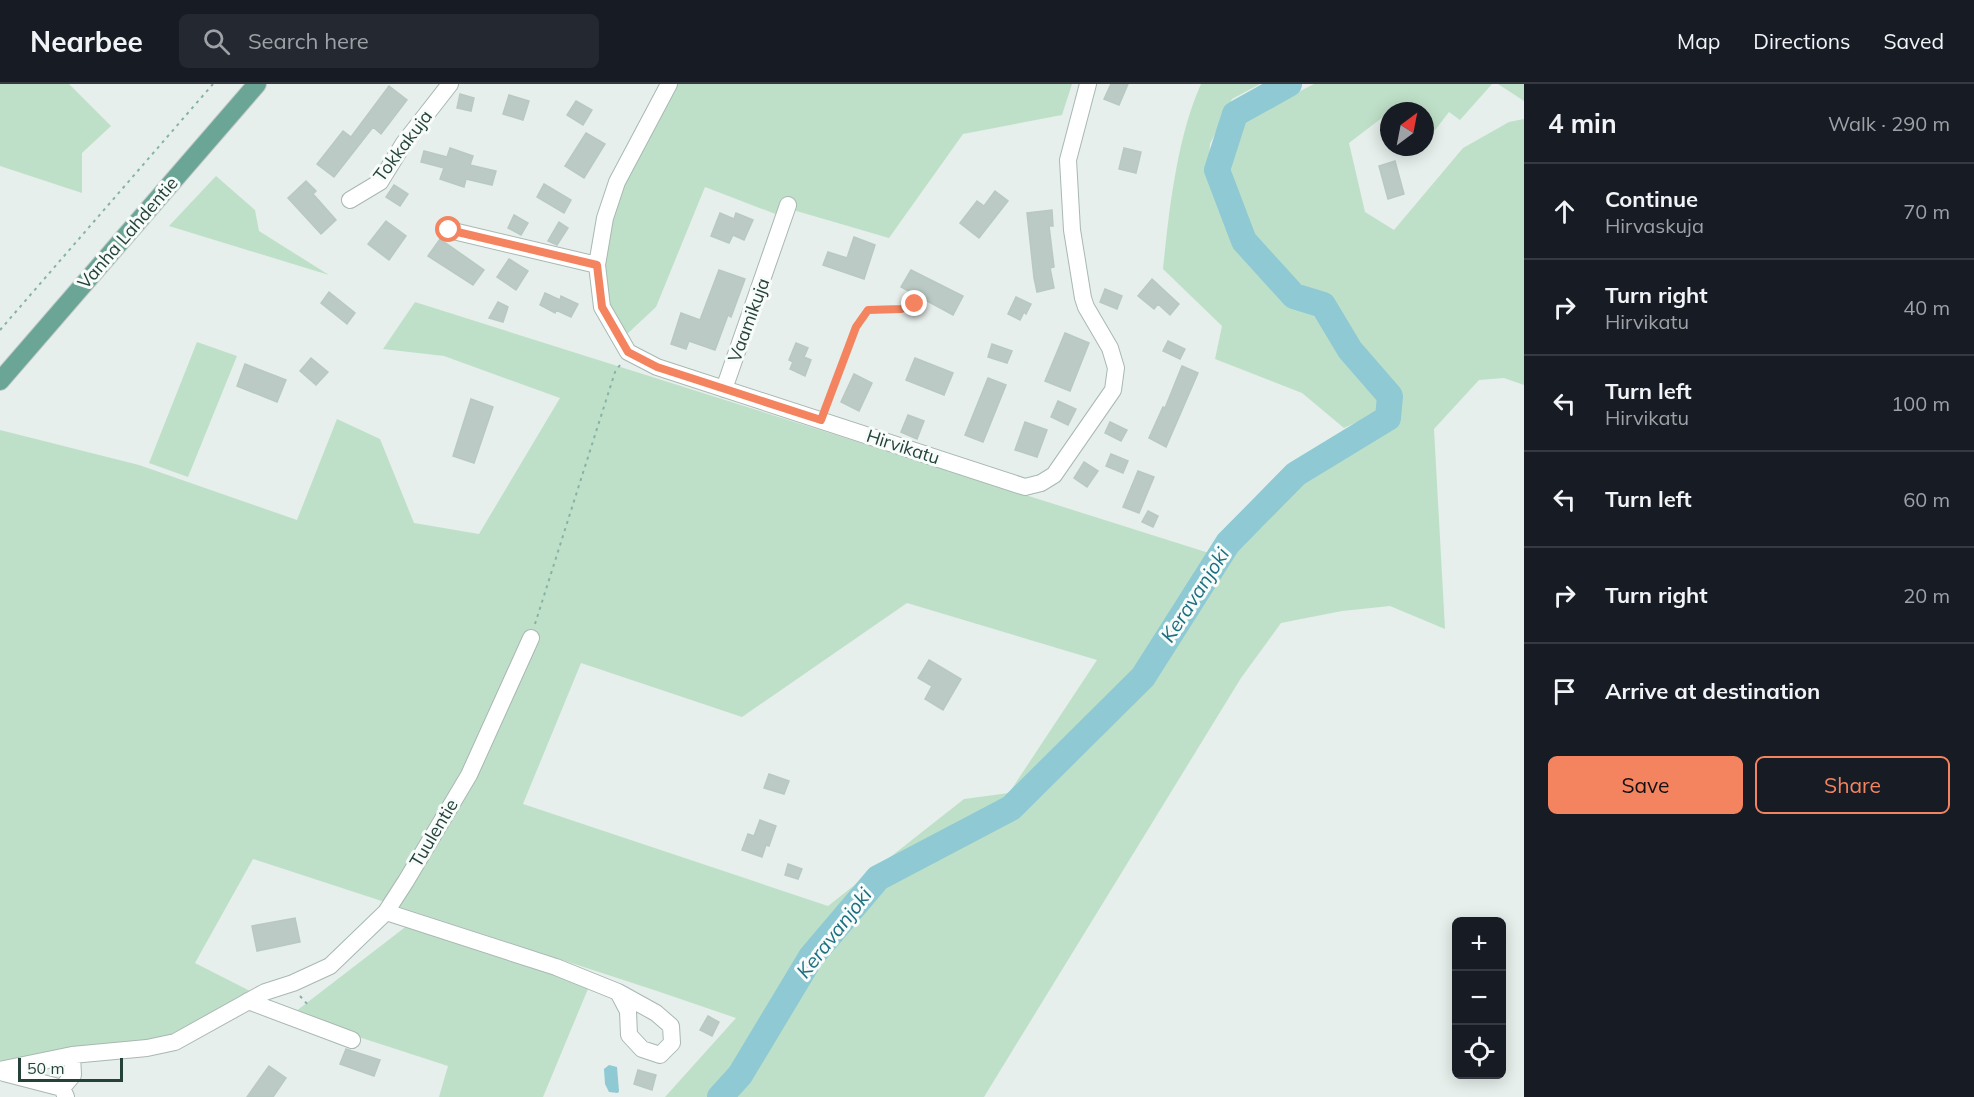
<!DOCTYPE html>
<meta charset="utf-8">
<style>
body{margin:0;font-family:Mulish,sans-serif;background:#242831;color:#f1f3f6}
.controls{position:absolute;right:18px;bottom:18px;display:grid;overflow:hidden;border-radius:9px;box-shadow:0 3px 15px #0003}
.controls button{width:54px;height:54px;display:grid;place-items:center;padding:0;border:0;border-bottom:2px solid #363941;background:#171b24;color:#f1f3f6;font:30px sans-serif}
.compass{position:absolute;left:1380px;top:18px;width:54px;height:54px;border-radius:50%;background:#171b24;box-shadow:0 3px 15px #0003;rotate:32deg}
.scale{position:absolute;left:18px;bottom:15px;width:105px;box-sizing:border-box;padding-left:6px;border:3px solid #24423a;border-top:0;font-size:16px;line-height:21px;white-space:nowrap;color:#24423a;-webkit-text-stroke:4px #f7fbf9;paint-order:stroke}
.stop{position:absolute;width:18px;height:18px;margin:-14px;border:4px solid #f4845f;border-radius:50%;background:#fff}
.stop.end{background:#f4845f;border-color:#fff;box-shadow:0 2px 6px #0008}
.list{margin:0;padding:0;list-style:none}
h2{display:flex;justify-content:space-between;align-items:center;height:78px;margin:0;padding:0 24px;font-size:26px}
h2 small{font-size:20px;font-weight:400;color:#9ea1a6}
.list li{display:grid;grid-template-columns:39px 1fr auto;gap:18px;align-items:center;box-sizing:border-box;height:96px;padding:0 24px;border-top:2px solid #363941}
.list b{display:block;font-size:22px;white-space:nowrap}
.list p{margin:0;font-size:20px;white-space:nowrap;color:#9ea1a6}
.list em{font-size:20px;font-style:normal;color:#9ea1a6}
.actions{display:flex;gap:12px;padding:18px 24px}
.actions a{flex:1;padding:14px 0;border:2px solid #f4845f;border-radius:9px;text-align:center;font-size:21px;color:#f4845f}
.actions .main{background:#f4845f;color:#111}
.icon{flex:none;width:33px;height:33px;fill:none;stroke:currentColor;stroke-width:2;stroke-linecap:round;stroke-linejoin:round}
.map{position:relative;flex:none;width:1524px;height:1013px;overflow:hidden}
header{display:flex;align-items:center;gap:36px;box-sizing:border-box;height:84px;padding:0 30px;background:#171b24;border-bottom:2px solid #363941}
header strong{font-size:28px}
nav{display:flex;gap:33px;margin-inline-start:auto;font-size:21px}
.search{width:420px;height:54px;background:#242831;display:flex;align-items:center;gap:15px;box-sizing:border-box;padding:0 21px;border-radius:9px;color:#9ea1a6;font-size:22px}
main{display:flex}
aside{flex:1;background:#171b24}
.map>svg:first-child{display:block}
.green{fill:#bfe0c8;fill-rule:evenodd}
.water{fill:#8ec9d4}
.lines{fill:none;stroke-linecap:round;stroke-linejoin:round}
.river{stroke:#8ec9d4;stroke-width:26}
.building{fill:#bbcac4;stroke:#b8c9c2;stroke-width:1.5}
.minor-casing{stroke:#a8b8b2;stroke-width:18}
.major-casing{stroke:#c2cac8;stroke-width:20}
.path{stroke:#86b3a5;stroke-width:2;stroke-dasharray:3 4.5;stroke-linecap:butt}
.minor{stroke:#fff;stroke-width:16}
.major{stroke:#6aa596;stroke-width:18}
.route{stroke:#f4845f;stroke-width:8}
.labels{text-anchor:middle;stroke-width:6;stroke-linejoin:round;paint-order:stroke}
.street-label{font-size:18px;fill:#24423a;stroke:#f7fbf9}
.water-label{font-size:20px;font-style:italic;fill:#1c6f80;stroke:#f7fbf9}
</style>
<header>
<strong>Nearbee</strong>
<div class="search"><svg class="icon" aria-label="search" viewBox="0 0 24 24"><circle cx="10" cy="10" r="6"/><path d="M15 15l6 6"/></svg>Search here</div>
<nav><a>Map</a><a>Directions</a><a>Saved</a></nav>
</header>
<main>
<div class="map">
<svg width="1524" height="1013" viewBox="0 0 1524 1013">
<rect width="100%" height="100%" fill="#e6efeb"/>
<!-- green -->
<path class="green" d="M0 0H69L111 42 82 69V109L0 82Z
M677 0H1072L1062 31 963 50 889 154 793 126 778 131 705 103 656 223 626 251C620 241 611 230 609 219 592 140 641 66 677 0Z
M1201 0H1260L1232 15 1210 60 1208 92 1235 165 1286 220 1317 233 1343 272 1377 313 1379 328 1344 344 1302 309 1215 275 1222 242 1163 185C1169 127 1177 53 1201 0Z
M1314 0H1492L1460 36 1449 28 1429 54 1425 51V27H1401L1396 23 1349 59 1365 128 1394 146 1463 64 1509 38 1524 35V301L1504 294 1479 296 1434 345 1445 545 1390 522 1342 527 1281 539 1241 594 984 1013H665L736 934 657 907 253 775 195 879 254 909 172 952 0 977V346L139 381 297 436 337 335 380 355 414 439 479 450 560 314 444 272 383 265 415 218 1228 475 1301 401 1395 340 1397 306 1378 280 1352 251 1328 212 1296 198 1253 150 1228 86 1242 37ZM907 519 1097 576 1009 709 964 715 828 822 523 720 581 579 742 633Z
M1498 0H1524V17Z
M216 92 255 126 259 147 329 191 169 142Z
M197 258 237 272 188 393 149 379Z
M408 841 590 900 543 1013H439L448 982 291 931Z"/>
<!-- water -->
<path class="water" d="M609 981 617 983 619 1007 618 1009 609 1008 605 1000 604 985Z"/>
<g class="lines">
<!-- river -->
<path class="river" d="M720 1013 740 991 811 873 878 794 1011 724 1143 593 1228 459 1296 390 1388 334 1390 312 1350 266 1323 221 1294 212 1244 157 1217 86 1235 30 1289 0"/>
</g>
<!-- building -->
<path class="building" d="M1111 0H1128L1119 21 1104 15Z
M389 2 407 16 381 50 373 43 334 93 317 80 343 47 351 53Z
M460 10 474 14 471 27 457 24Z
M509 11 529 17 523 36 503 30Z
M576 17 592 26 583 41 567 31Z
M586 49 605 60 584 94 565 82Z
M450 64 473 72 470 81 496 87 492 101 466 95 464 103 440 95 444 84 421 78 424 67 447 73Z
M1124 64 1141 68 1136 89 1119 85Z
M1395 77 1404 110 1388 115 1379 82Z
M306 97 316 107 313 110 336 136 321 150 288 114Z
M544 100 571 116 564 129 537 113Z
M394 101 408 110 400 122 386 113Z
M995 107 1008 117 979 154 960 139 977 117 984 122Z
M1052 126 1053 142H1049L1054 183 1050 184 1054 204 1037 208 1034 194 1027 129Z
M720 129 734 135 736 129 753 136 744 156 733 151 729 159 711 152Z
M514 131 528 139 521 151 508 144Z
M386 137 406 152 389 176 368 160Z
M559 138 568 144 557 161 548 157Z
M854 153 875 161 864 195 823 181 828 168 847 174Z
M440 155 484 186 473 201 428 172Z
M509 175 528 187 516 206 497 193Z
M719 186 745 195 731 233 728 231 715 266 689 257 686 265 671 260 681 229 700 236Z
M911 186 963 212 953 231 901 203Z
M1152 195 1179 220 1170 231 1158 220 1154 225 1138 212Z
M1105 205 1122 212 1117 225 1100 218Z
M329 208 355 229 347 240 321 219Z
M545 209 560 216 561 212 578 220 571 233 556 226 555 229 540 221Z
M1016 213 1031 220 1026 230 1024 228 1020 236 1008 230Z
M498 218 508 223 503 238 489 234Z
M1065 249 1089 259 1070 307 1045 297Z
M1168 257 1185 265 1180 275 1163 267Z
M796 259 808 264 804 273 811 276 805 292 790 285 793 278 789 276Z
M992 260 1012 267 1007 279 988 273Z
M311 274 328 288 316 301 300 287Z
M915 274 953 289 944 311 906 296Z
M245 280 286 296 277 318 237 302Z
M1182 282 1198 289 1166 363 1149 354 1163 323 1165 324Z
M854 290 872 299 859 327 841 318Z
M988 294 1006 301 983 358 965 351Z
M471 315 493 323 474 379 453 372Z
M1058 317 1076 325 1068 341 1051 333Z
M908 331 924 337 917 355 901 348Z
M1025 338 1047 346 1037 373 1015 366Z
M1110 338 1127 346 1121 357 1105 349Z
M1111 370 1128 377 1123 389 1106 382Z
M1084 378 1098 387 1087 403 1074 394Z
M1138 387 1154 393 1139 429 1123 423Z
M1148 427 1158 432 1153 443 1142 438Z
M929 576 961 595 943 626 925 615 932 602 918 594Z
M769 690 789 697 784 710 764 704Z
M760 736 776 742 769 762 766 761 762 773 742 766 748 750 754 752Z
M788 780 802 785 798 795 785 791Z
M295 834 300 858 257 867 252 842Z
M708 932 719 938 712 952 700 946Z
M346 965 380 976 374 992 340 980Z
M269 982 286 994 273 1013H247Z
M638 986 656 991 652 1006 634 1000Z"/>
<g class="lines">
<defs>
<path id="minor" d="M669 0 617 98 605 134 597 181 602 223 628 268 657 283 1025 403 1041 399 1054 391 1113 306 1116 284 1110 264 1086 223 1083 214 1072 146 1068 76 1088 0
M350 116 380 98 404 59 450 0
M449 146 597 181
M724 305 788 121
M386 828 556 883 618 908 628 927 629 951 642 965 660 971 672 959 671 942 656 929 618 908
M248 917 352 956
M0 986 72 971 147 964 175 958 265 908 293 899 330 882 386 828 406 797 469 691 531 554
M4 989 62 1004 66 1013
M62 1004 73 991 72 971"/>
<path id="major" d="M0 297 257 0"/>
</defs>
<!-- minor casing -->
<use href="#minor" class="minor-casing"/>
<!-- major casing -->
<use href="#major" class="major-casing"/>
<!-- path -->
<path class="path" d="M0 246 213 0
M826 322 856 243 868 226 901 225 915 221
M535 540 615 288 620 281
M300 912 310 923"/>
<!-- minor -->
<use href="#minor" class="minor"/>
<!-- major -->
<use href="#major" class="major"/>
</g>
<g class="lines">
<!-- route -->
<path class="route" d="M449 146 597 181 602 223 628 268 657 283 821 336 856 243 868 226 901 225 915 220"/>
</g>
<g class="labels">
<!-- street labels -->
<g class="street-label">
<text transform="translate(403 62) rotate(-53)" y="6">Tokkakuja</text>
<text transform="translate(128 149) rotate(-49)" y="6">Vanha Lahdentie</text>
<text transform="translate(749 236) rotate(-70)" y="6">Vaamikuja</text>
<text transform="translate(903 363) rotate(18)" y="6">Hirvikatu</text>
<text transform="translate(434 749) rotate(-59)" y="6">Tuulentie</text>
</g>
<!-- water labels -->
<g class="water-label">
<text transform="translate(1195 511) rotate(-57)" y="7">Keravanjoki</text>
<text transform="translate(834 849) rotate(-52)" y="7">Keravanjoki</text>
</g>
</g>
</svg>
<div class="controls">
<button>+</button>
<button>−</button>
<button><svg class="icon" aria-label="locate" viewBox="0 0 24 24"><circle cx="12" cy="12" r="6"/><path d="M12 2v4M12 18v4M2 12h4M18 12h4"/></svg></button>
</div>
<svg class="compass" viewBox="-18 -18 36 36"><path d="M0-13l5 13h-10z" fill="#e53935"/><path d="M0 13l5-13h-10z" fill="#9ea1a6"/></svg>
<div class="scale">50 m</div>
<div class="stop" style="left:449px;top:146px"></div>
<div class="stop end" style="left:915px;top:220px"></div>
</div>
<aside>
<h2>4 min<small>Walk · 290 m</small></h2>
<ul class="list">
<li><svg class="icon" aria-label="ahead" viewBox="0 0 24 24"><path d="M12 20V5M6 11l6-6 6 6"/></svg><div><b>Continue</b><p>Hirvaskuja</p></div><em>70 m</em></li>
<li><svg class="icon" aria-label="right" viewBox="0 0 24 24"><path d="M7 20v-9h11M14 6l5 5-5 5"/></svg><div><b>Turn right</b><p>Hirvikatu</p></div><em>40 m</em></li>
<li><svg class="icon" aria-label="left" viewBox="0 0 24 24"><path d="M17 20v-9H6M10 6l-5 5 5 5"/></svg><div><b>Turn left</b><p>Hirvikatu</p></div><em>100 m</em></li>
<li><svg class="icon" aria-label="left" viewBox="0 0 24 24"><path d="M17 20v-9H6M10 6l-5 5 5 5"/></svg><div><b>Turn left</b></div><em>60 m</em></li>
<li><svg class="icon" aria-label="right" viewBox="0 0 24 24"><path d="M7 20v-9h11M14 6l5 5-5 5"/></svg><div><b>Turn right</b></div><em>20 m</em></li>
<li><svg class="icon" aria-label="arrive" viewBox="0 0 24 24"><path d="M6 21V4h12l-3 4 3 4H6"/></svg><div><b>Arrive at destination</b></div></li>
</ul>
<div class="actions"><a class="main">Save</a><a>Share</a></div>
</aside>
</main>
